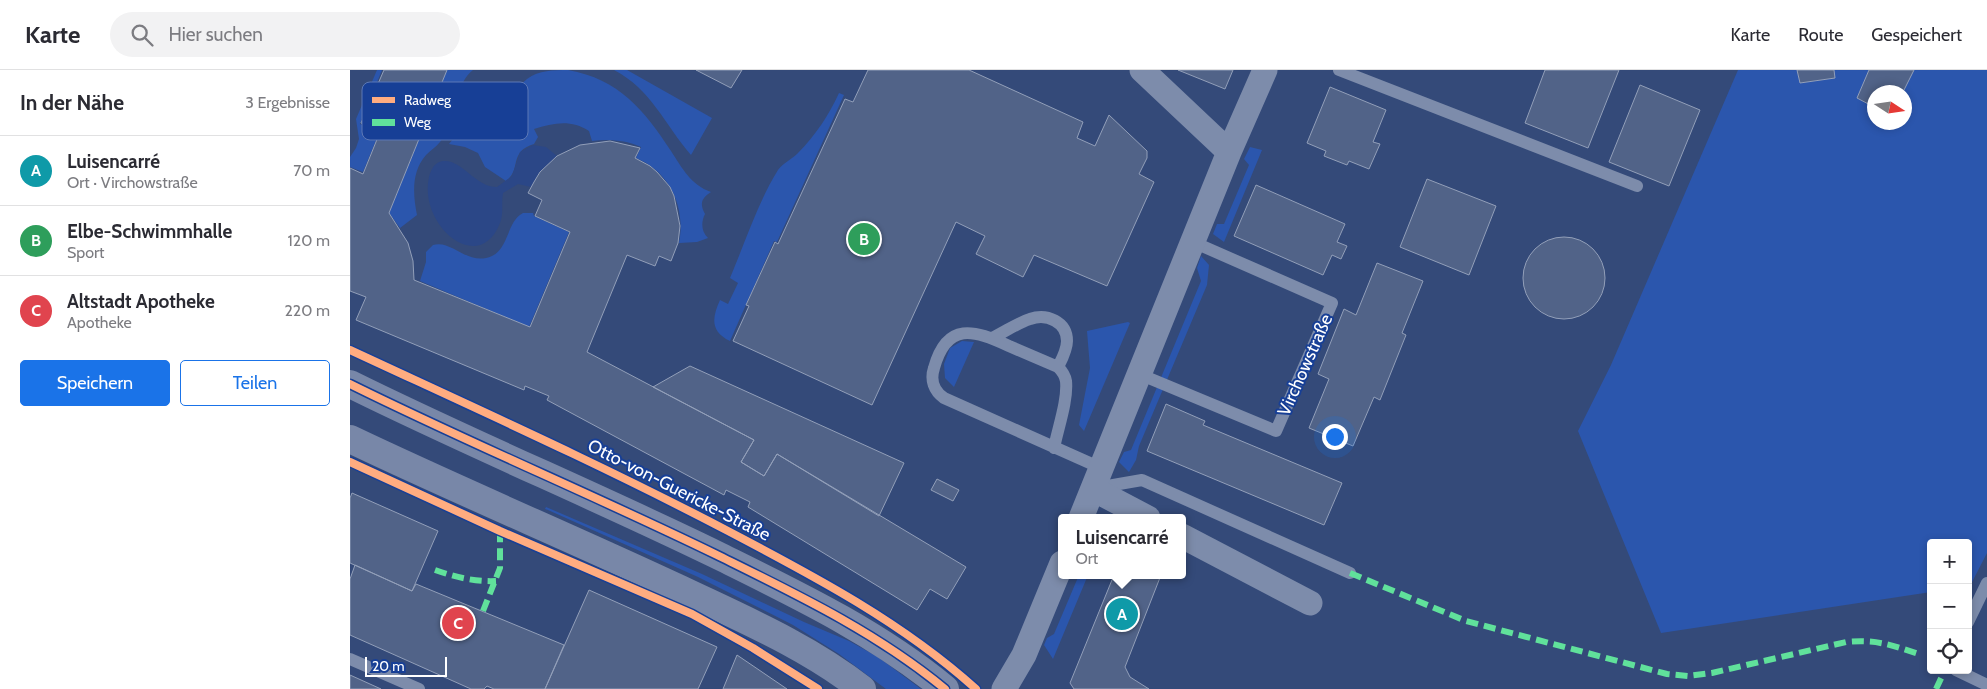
<!DOCTYPE html>
<html lang="de">
<meta charset="utf-8">
<style>
body{margin:0;font-family:Cabin,sans-serif;background:#f2f2f3;color:#2b2b33}
.controls{position:absolute;right:15px;bottom:15px;display:grid;overflow:hidden;border-radius:5px;box-shadow:0 2px 8px #0003}
.controls button{width:45px;height:45px;display:grid;place-items:center;padding:0;border:0;border-bottom:1px solid #e1e1e2;background:#fff;color:#2b2b33;font:25px sans-serif}
.compass{position:absolute;left:1517px;top:15px;width:45px;height:45px;border-radius:50%;background:#fff;box-shadow:0 2px 8px #0003;rotate:102deg}
.scale{position:absolute;left:15px;bottom:12px;width:82px;box-sizing:border-box;padding-left:5px;border:2px solid #fff;border-top:0;font-size:14px;line-height:18px;white-space:nowrap;color:#fff;-webkit-text-stroke:4px #173f96;paint-order:stroke}
.you{position:absolute;left:984px;top:366px;width:18px;height:18px;margin:-12px;border:4px solid #fff;border-radius:50%;background:#1a73e8;box-shadow:0 0 0 8px #1a73e833}
.badge{display:grid;place-items:center;width:32px;height:32px;border-radius:50%;background:#1a73e8;color:#fff;font-size:16px;font-weight:700}
.pin{position:absolute;translate:-50% -50%;border:2px solid #fff;box-shadow:0 1px 5px #0006}
.popup{position:absolute;left:708px;top:444px;width:128px;height:65px;box-sizing:border-box;display:grid;place-content:center;border-radius:5px;background:#fff;filter:drop-shadow(0 1px 4px #0005);font-size:16px;white-space:nowrap;color:#7c7c81}
.popup b{font-size:19px;color:#2b2b33}
.popup::after{content:'';position:absolute;left:50%;top:100%;margin-left:-10px;border:10px solid transparent;border-top-color:#fff}
.list{margin:0;padding:0;list-style:none}
h2{display:flex;justify-content:space-between;align-items:center;height:65px;margin:0;padding:0 20px;font-size:21px}
h2 small{font-size:16px;font-weight:400;color:#7c7c81}
.list li{display:grid;grid-template-columns:32px 1fr auto;gap:15px;align-items:center;box-sizing:border-box;height:70px;padding:0 20px;border-top:1px solid #e1e1e2}
.list b{display:block;font-size:19px;white-space:nowrap}
.list p{margin:0;font-size:16px;white-space:nowrap;color:#7c7c81}
.list em{font-size:16px;font-style:normal;color:#7c7c81}
.actions{display:flex;gap:10px;padding:15px 20px}
.actions a{flex:1;padding:11px 0;border:1px solid #1a73e8;border-radius:5px;text-align:center;font-size:18px;color:#1a73e8}
.actions .main{background:#1a73e8;color:#fff}
.icon{flex:none;width:28px;height:28px;fill:none;stroke:currentColor;stroke-width:2;stroke-linecap:round;stroke-linejoin:round}
.map{position:relative;flex:none;width:1637px;height:619px;overflow:hidden}
header{display:flex;align-items:center;gap:30px;box-sizing:border-box;height:70px;padding:0 25px;background:#fff;border-bottom:1px solid #e1e1e2}
header strong{font-size:24px}
nav{display:flex;gap:28px;margin-inline-start:auto;font-size:18px}
.search{width:350px;height:45px;background:#f2f2f3;display:flex;align-items:center;gap:12px;box-sizing:border-box;padding:0 18px;border-radius:28px;color:#7c7c81;font-size:19px}
main{display:flex}
aside{flex:1;background:#fff}
.map>svg:first-child{display:block}
.green{fill:#2b56ad;fill-rule:evenodd}
.water{fill:#2b4787}
.building{fill:#516388;stroke:#929fb9}
.lines{fill:none;stroke-linecap:round;stroke-linejoin:round}
.lane{stroke:#7d8cab;stroke-width:12}
.street{stroke:#7d8cab;stroke-width:25}
.secondary{stroke:#7887a8;stroke-width:28}
.quiet{stroke:#60e19b;stroke-width:6;stroke-dasharray:12 6;stroke-linecap:butt}
.cycleway-casing{stroke:#173f96;stroke-width:11}
.cycleway{stroke:#ffac80;stroke-width:8}
.labels{text-anchor:middle;stroke-width:4;stroke-linejoin:round;paint-order:stroke}
.street-label{font-size:18px;fill:#fff;stroke:#173f96}
.key{fill:#173f96;stroke:#5d79b6;stroke-width:1}
.key-label{font-size:14px;fill:#fff}
</style>
<header>
<strong>Karte</strong>
<div class="search"><svg class="icon" aria-label="search" viewBox="0 0 24 24"><circle cx="10" cy="10" r="6"/><path d="M15 15l6 6"/></svg>Hier suchen</div>
<nav><a>Karte</a><a>Route</a><a>Gespeichert</a></nav>
</header>
<main>
<aside>
<h2>In der Nähe<small>3 Ergebnisse</small></h2>
<ul class="list">
<li><span class="badge" style="background:#0f9aa8">A</span><div><b>Luisencarré</b><p>Ort · Virchowstraße</p></div><em>70 m</em></li>
<li><span class="badge" style="background:#2e9e5b">B</span><div><b>Elbe-Schwimmhalle</b><p>Sport</p></div><em>120 m</em></li>
<li><span class="badge" style="background:#e0444e">C</span><div><b>Altstadt Apotheke</b><p>Apotheke</p></div><em>220 m</em></li>
</ul>
<div class="actions"><a class="main">Speichern</a><a>Teilen</a></div>
</aside>
<div class="map">
<svg width="1637" height="619" viewBox="0 0 1637 619">
<rect width="100%" height="100%" fill="#344a79"/>
<!-- green -->
<path class="green" d="M27 0H32L10 54 29 63 13 102 0 97V87L6 78 9 69 6 49Z
M97 0H123C111 10 106 24 117 37 106 47 100 60 90 72 86 77 81 80 76 85 61 102 63 125 67 145L50 158 39 143Z
M218 0C269 9 294 40 321 81 332 98 341 115 361 122 352 128 349 133 355 144 351 152 351 161 358 168L347 172 329 173C336 137 320 102 286 88L291 77C275 70 259 69 242 71L239 61C221 49 203 53 184 59L188 67 184 74C158 82 172 99 156 111L135 97 128 83 115 77 99 74 123 43C168 58 154 27 177 9 189 0 204 0 218 0Z
M264 0H277L362 48 341 85C315 55 301 19 264 0Z
M1388 0H1637V483L1620 516H1618V473H1581V522L1311 563 1228 361 1261 295ZM1524 22H1554V52H1524Z
M489 23 494 25 427 172 424 171 380 271C360 261 362 248 370 230L378 234 388 213 380 208C394 175 409 130 428 100 433 93 442 89 448 83 465 66 479 45 489 23Z
M900 77 912 80 874 172 863 164 867 154H874L899 95 894 89Z
M173 143H183L184 146 219 162 179 257 70 211 76 192V182L83 175C102 169 118 197 142 186 159 178 157 151 173 143Z
M851 186 859 195 857 215 789 376 786 390 779 402 769 392 774 382 781 380 851 211 847 198Z
M778 252 780 253 734 361 729 355 740 298 737 261Z
M612 271 624 272 604 317 595 308 594 294 600 278Z
M196 437 352 504 454 552 499 571 528 587 571 619H536L489 584 443 555 348 507 198 440 195 439Z
M729 505H738L703 589 694 575 697 568 704 564Z"/>
<!-- water -->
<path class="water" d="M183 75 196 77 207 86 190 102 181 117 168 114 153 123C151 133 154 143 150 153 129 207 68 155 79 107 81 100 84 92 93 91 112 89 125 117 147 117L162 106 170 82Z"/>
<!-- building -->
<path class="building" d="M34 0H97L39 143 58 173 63 191 64 210 180 257 220 162 185 146 192 130 178 123 184 112 190 102 207 86 230 75 260 71 290 78 285 88 300 96 307 102 320 117 324 126 330 156 328 173 321 191 309 186 305 196 277 185 237 282 404 370 391 392 414 406 427 384 616 497 597 529 580 519 567 540 398 437 400 432 376 420 374 425 197 330 199 326 175 316 174 320 6 250 16 227 0 221V98L13 104 30 62 11 53Z
M346 0H392L381 18Z
M518 0H619L733 52 727 68 745 76 759 45 797 81V88L789 104 804 112 757 216 684 185 673 207 626 184 635 166 606 152 522 335 383 271 399 236 396 235 425 172 428 174 495 29 503 32Z
M828 0H883L875 19Z
M1195 0H1269L1238 78 1175 53Z
M1447 0H1484L1485 8 1450 13Z
M1519 0H1564L1553 22H1524V37L1507 28Z
M1290 15 1350 40 1319 116 1259 92Z
M980 17 1036 40 1023 72 1030 74 1019 99 999 91 997 95 974 86 976 81 957 73Z
M1077 109 1146 136 1119 205 1050 177Z
M906 115 995 154 987 172 997 176 991 189 982 185 973 205 884 166Z
M1173 208a41 41 0 1 1 82 0a41 41 0 1 1-82 0Z
M1027 193 1073 211 1052 263 1056 265 1030 330 1024 327 1003 376 959 358 979 309 968 304 994 239 1006 245Z
M340 296 554 393 529 446 427 384 414 406 391 392 404 370 303 317Z
M816 334 855 351 853 355 992 413 974 455 797 381Z
M587 409 609 420 603 431 581 420Z
M2 423 88 461 62 521 0 493V428Z
M5 495 62 521 66 514 214 575 195 619H144L137 616 134 619H121L0 565V509Z
M764 505H811L775 597 780 607 799 619H724L720 613Z
M239 520 367 577 348 619H195Z
M387 585 437 619H373Z
M0 605 31 619H0Z"/>
<g class="lines">
<!-- lane -->
<path class="lane" d="M989 0 1287 116
M642 268C655 262 667 253 680 249 697 243 717 252 717 271 717 280 712 289 708 297
M789 304 926 361 982 233 843 172
M704 378C708 358 718 330 716 311 715 305 712 301 708 297 692 290 675 283 659 276 624 260 597 251 584 298 580 310 584 321 594 328L751 398
M746 418 792 410 1000 503
M1618 552 1637 513
M0 589 69 619
M1606 600 1637 615"/>
<!-- street -->
<path class="street" d="M792 0 879 82
M743 419 798 448
M731 448 879 82 915 0
M832 466 960 533
M654 619 674 585 712 493"/>
<!-- secondary -->
<path class="secondary" d="M0 314C121 374 246 426 367 485 446 524 526 562 595 619
M0 369C109 421 221 468 330 519 393 549 457 576 512 619"/>
<!-- quiet -->
<path class="quiet" d="M85 500C105 507 125 512 146 511
M1000 503 1116 551 1317 604 1338 606 1362 603 1496 572C1526 569 1541 575 1569 584
M133 541 150 498V461
M1586 619 1595 600"/>
<defs>
<path id="cycleway" d="M0 280C127 339 254 396 378 461 464 506 553 553 626 619
M0 314C121 374 246 426 367 485 446 524 526 562 595 619
M0 392 150 461 342 544 403 578 468 619"/>
</defs>
<!-- cycleway casing -->
<use href="#cycleway" class="cycleway-casing"/>
<!-- cycleway -->
<use href="#cycleway" class="cycleway"/>
</g>
<g class="labels">
<!-- street labels -->
<g class="street-label">
<text transform="translate(955 295) rotate(-66)" y="6">Virchowstraße</text>
<text transform="translate(329 420) rotate(27)" y="6">Otto-von-Guericke-Straße</text>
</g>
</g>
<!-- legend -->
<rect x="12" y="12" width="166" height="58" rx="8" class="key"/>
<rect x="22" y="27" width="23" height="6" fill="#ffac80"/>
<rect x="22" y="49" width="23" height="7" fill="#60e19b"/>
<g class="key-label">
<text x="54" y="35">Radweg</text>
<text x="54" y="57">Weg</text>
</g>
</svg>
<div class="controls">
<button>+</button>
<button>−</button>
<button><svg class="icon" aria-label="locate" viewBox="0 0 24 24"><circle cx="12" cy="12" r="6"/><path d="M12 2v4M12 18v4M2 12h4M18 12h4"/></svg></button>
</div>
<svg class="compass" viewBox="-18 -18 36 36"><path d="M0-13l5 13h-10z" fill="#e53935"/><path d="M0 13l5-13h-10z" fill="#7c7c81"/></svg>
<div class="scale">20 m</div>
<div class="you"></div>
<div class="pin badge" style="left:772px;top:544px;background:#0f9aa8">A</div>
<div class="popup"><b>Luisencarré</b>Ort</div>
<div class="pin badge" style="left:514px;top:169px;background:#2e9e5b">B</div>
<div class="pin badge" style="left:108px;top:553px;background:#e0444e">C</div>
</div>
</main>
